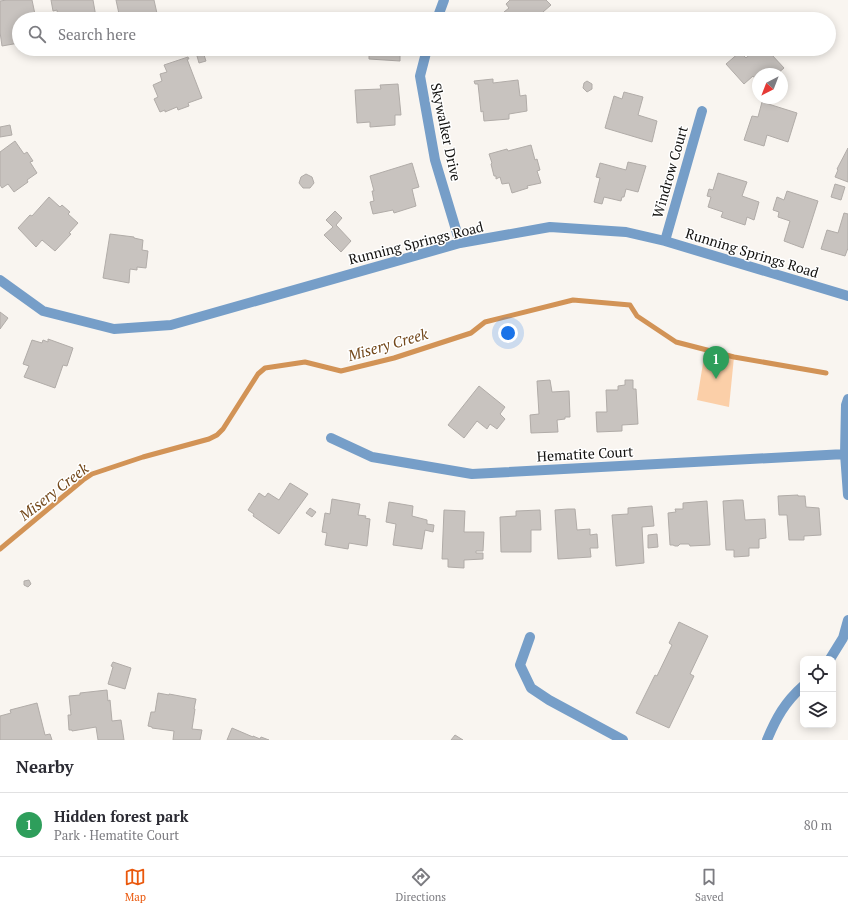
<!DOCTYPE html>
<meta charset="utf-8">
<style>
body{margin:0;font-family:"PT Serif",serif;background:#f2f2f3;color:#2b2b33}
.controls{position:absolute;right:12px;bottom:12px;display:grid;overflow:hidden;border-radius:8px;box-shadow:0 2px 10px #0003}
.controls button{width:36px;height:36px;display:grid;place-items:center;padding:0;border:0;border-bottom:1px solid #e1e1e2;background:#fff;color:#2b2b33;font:20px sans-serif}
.compass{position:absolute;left:752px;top:68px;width:36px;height:36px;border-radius:50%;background:#fff;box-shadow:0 2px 10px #0003;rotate:222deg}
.you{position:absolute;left:508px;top:333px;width:14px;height:14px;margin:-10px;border:3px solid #fff;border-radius:50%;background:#1a73e8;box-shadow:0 0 0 6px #1a73e833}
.badge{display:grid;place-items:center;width:26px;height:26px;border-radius:50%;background:#ea580c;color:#fff;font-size:13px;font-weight:700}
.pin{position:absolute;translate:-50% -33px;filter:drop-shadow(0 1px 2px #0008)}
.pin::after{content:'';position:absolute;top:21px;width:14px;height:12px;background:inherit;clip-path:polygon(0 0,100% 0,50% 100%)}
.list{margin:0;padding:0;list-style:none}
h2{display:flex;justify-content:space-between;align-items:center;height:52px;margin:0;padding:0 16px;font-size:17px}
h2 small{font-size:13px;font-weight:400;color:#7c7c81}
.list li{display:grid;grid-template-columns:26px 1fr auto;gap:12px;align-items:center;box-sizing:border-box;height:64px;padding:0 16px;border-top:1px solid #e1e1e2}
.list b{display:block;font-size:15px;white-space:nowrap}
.list p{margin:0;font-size:13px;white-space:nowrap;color:#7c7c81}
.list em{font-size:13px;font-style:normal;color:#7c7c81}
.icon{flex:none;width:22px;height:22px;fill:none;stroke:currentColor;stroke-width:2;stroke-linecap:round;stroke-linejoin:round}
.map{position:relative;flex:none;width:848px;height:740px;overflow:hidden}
.search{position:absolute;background:#fff;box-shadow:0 2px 10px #0003;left:12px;right:12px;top:12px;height:44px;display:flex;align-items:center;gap:10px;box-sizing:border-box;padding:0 14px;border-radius:22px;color:#7c7c81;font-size:15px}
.sheet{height:116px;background:#fff}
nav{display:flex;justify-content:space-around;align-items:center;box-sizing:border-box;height:56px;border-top:1px solid #e1e1e2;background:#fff;font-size:11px;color:#7c7c81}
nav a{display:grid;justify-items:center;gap:2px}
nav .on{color:#ea580c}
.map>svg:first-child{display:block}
.green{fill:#fbcfa8}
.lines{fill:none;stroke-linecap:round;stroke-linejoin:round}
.stream{stroke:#d29356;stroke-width:5}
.building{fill:#c8c3bf;stroke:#b1aca8}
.minor{stroke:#769ec8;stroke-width:10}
.labels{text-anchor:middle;stroke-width:3;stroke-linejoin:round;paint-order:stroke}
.street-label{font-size:14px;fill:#11100e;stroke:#fff}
.water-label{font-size:15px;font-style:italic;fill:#73481b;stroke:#fff}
</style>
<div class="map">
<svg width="848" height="740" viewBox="0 0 848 740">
<rect width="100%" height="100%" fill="#f9f5f0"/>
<!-- green -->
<path class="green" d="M705 351 734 357 729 407 697 400Z"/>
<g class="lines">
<!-- stream -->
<path class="stream" d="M0 549 83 480 92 474 143 457 209 439 217 435 223 429 258 374 265 368 305 362 341 371 394 358 471 333 485 322 573 300 630 305 637 316 676 342 734 357 826 373"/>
</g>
<!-- building -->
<path class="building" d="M7 0H32L36 19H19V44V43L2 46 0 32V1Z
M51 0H93L96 17 91 18V19H58L57 10 53 11Z
M116 0H154L158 18 125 19 124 13 119 14Z
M510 0H546L551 5 543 12 542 14 546 19H510L504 12 509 8 506 4Z
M195 49H202L206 61 199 63Z
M358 49H403L402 51H400V61L369 59V54H357Z
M756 49H772L775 52 772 55 784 68 777 74H758V82L753 76 744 84 726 64 740 52 746 58Z
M188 57 189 59H187L202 98 188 103 189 106 178 110 177 107 165 112V110L160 112 154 99 158 97 153 85 162 81 160 74 167 72 164 65Z
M493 79V83L518 80 520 96 526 95 527 111 509 114V119L484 121 483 111 481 112 478 84H475L474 81Z
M587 81 592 84V89L587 92 583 88 584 83Z
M398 84 401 115H395V125L370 127V122L357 123 355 90 381 89 380 85Z
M624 92 643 97 638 115 657 121 652 142 605 128 614 96 622 99Z
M762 102 797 113 788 142 767 135 764 146 744 140 752 116 758 117Z
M10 125 12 135 0 137V127Z
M15 141 24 154 27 152 33 161 30 162 37 173 27 180 28 182 14 192 8 184 2 188 0 185V152Z
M531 145 535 160 537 159 540 170 537 171 541 183 527 186 528 188 512 193 509 183 502 184 500 177 496 179V176H494L491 164 492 163 489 154 507 149 508 151Z
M848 148V182L835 177 838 170 837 169Z
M628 162 646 166 638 192 626 189 624 197H622L621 201 604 197 602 204 594 202 600 178 596 177 600 163 626 170Z
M412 163 419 187 412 189 416 206 394 213 393 210 373 214 370 202 374 201 372 191H374L370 176Z
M718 173 747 182 742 196 759 202 754 220 747 217 745 225 721 217 723 212 708 207 711 197 707 196 709 189 713 190Z
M306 174 312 177 314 183 310 188H303L299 183 301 177Z
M835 184 845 187 841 200 831 197Z
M787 191 818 201 803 248 784 241 790 221 778 217 779 212 773 210 777 197 784 200Z
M49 197 60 207 62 205 70 212 68 214 78 223 69 233 71 234 55 251 42 240 36 247 18 228 30 215 32 216Z
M335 211 342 218 336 225 351 241 341 252 324 235 333 227 326 220Z
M844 213 848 214V248L845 256 821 249 827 230 838 233Z
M110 234 134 237V238L143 240 142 250 148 251 146 268 137 267V270L130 269 129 283 103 278Z
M0 312 8 318 0 329Z
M48 339 73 348 67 366 63 365 55 388 24 377 29 366 23 364 32 340 42 343 43 340 48 342Z
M550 380 552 392 569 391 570 417H565V419L557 420 558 432 531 433 530 415 539 414 537 381Z
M625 380H633V389H636L638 424 622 425V431L597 432 596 412H607L606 390H618V386L625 385Z
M479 386 505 407 500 414 505 419 497 429 490 424 487 429 477 421 464 438 448 425Z
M290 483 308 494 279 534 253 516 254 514 248 510 259 493 265 497 268 493 279 500Z
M798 495V496H805L806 507 819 508 821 535 804 536V540H789L787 515H779L778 496Z
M332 499 360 504 358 515 366 516 365 518 370 519 367 546 349 543 348 549 325 545 327 533 322 532 325 513 330 514Z
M736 500H743L745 520 765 519 766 538 759 539V548H749V556L734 557V550H726L723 501Z
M707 501 710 545 690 546 689 544H680L678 546H675L673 545H670L668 513 676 512 675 509H683V503Z
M389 502 413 506 412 516 427 520V524L434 525 433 532 425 530 422 549 393 545 396 524 386 522Z
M652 506 654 526 642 527 644 563 616 566 612 515 628 514V508Z
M310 508 316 512 312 517 306 513Z
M568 509H575L577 530 590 529V535L597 534 598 548H590L591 557 558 559 555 510Z
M444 510 465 511 464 532H484L483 551H476V553H483V559L464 560V568L448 567V559H442Z
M540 510 541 530H531V552H501L500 517 516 516V511Z
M657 534 658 547 648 548V535Z
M29 580 31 584 28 587 24 585V581Z
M679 622 708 636 690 674 694 676 669 728 636 713 655 675 657 676 672 645 669 643Z
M113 662 131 668 125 689 108 684 113 667 111 666Z
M107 690 108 701 110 700 112 721 121 720 124 740H98L96 727 72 731V730H69L68 715H71L69 696 80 695V693Z
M158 693 169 695V694L196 699 194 709H195L192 729 202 730 200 740H173L174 731 152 728V727L148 726 151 712H155Z
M37 703 45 735 50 734 52 740H0V716L11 713 10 710Z
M232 728 253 737V736L260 739 261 737 269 740H227Z
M455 735 463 740H451Z"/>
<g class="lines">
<!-- minor -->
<path class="minor" d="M437 19 444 0
M427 49 420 76 435 160 460 243
M665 241 702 111
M0 280 43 311 114 329 171 325 460 243 550 227 626 232 665 241 848 296
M848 399 846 405 845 454 848 495
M331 438 372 457 472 474 845 454
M530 637 520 665 531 688 549 700 623 740
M830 659 843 638 848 620
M767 740C776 718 785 702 803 686"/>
</g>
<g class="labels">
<!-- street labels -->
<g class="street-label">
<text transform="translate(446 132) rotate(78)" y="5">Skywalker Drive</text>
<text transform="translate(670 172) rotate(-74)" y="5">Windrow Court</text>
<text transform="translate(416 243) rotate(-14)" y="5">Running Springs Road</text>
<text transform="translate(752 253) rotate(17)" y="5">Running Springs Road</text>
<text transform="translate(585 454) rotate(-3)" y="5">Hematite Court</text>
</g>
<!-- water labels -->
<g class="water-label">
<text transform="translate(388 345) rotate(-16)" y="5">Misery Creek</text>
<text transform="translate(54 492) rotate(-38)" y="5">Misery Creek</text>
</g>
</g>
</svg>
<div class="controls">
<button><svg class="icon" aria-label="locate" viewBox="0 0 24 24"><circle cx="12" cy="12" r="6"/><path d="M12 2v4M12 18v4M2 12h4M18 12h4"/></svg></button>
<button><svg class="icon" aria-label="layers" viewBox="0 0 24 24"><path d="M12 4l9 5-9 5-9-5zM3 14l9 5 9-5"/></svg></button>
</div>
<svg class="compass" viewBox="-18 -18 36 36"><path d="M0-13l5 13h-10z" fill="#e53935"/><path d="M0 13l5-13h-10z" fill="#7c7c81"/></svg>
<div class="you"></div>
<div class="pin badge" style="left:716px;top:379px;background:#2e9e5b">1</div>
<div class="search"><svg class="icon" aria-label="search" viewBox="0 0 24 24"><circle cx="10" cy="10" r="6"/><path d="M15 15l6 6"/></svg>Search here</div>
</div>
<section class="sheet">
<h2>Nearby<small></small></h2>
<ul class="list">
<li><span class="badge" style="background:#2e9e5b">1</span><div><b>Hidden forest park</b><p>Park · Hematite Court</p></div><em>80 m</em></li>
</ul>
</section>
<nav>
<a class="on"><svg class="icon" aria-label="map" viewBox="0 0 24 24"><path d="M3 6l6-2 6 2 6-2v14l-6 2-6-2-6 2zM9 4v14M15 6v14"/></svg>Map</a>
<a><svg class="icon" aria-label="directions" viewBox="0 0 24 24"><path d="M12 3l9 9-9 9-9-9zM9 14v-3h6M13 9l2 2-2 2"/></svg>Directions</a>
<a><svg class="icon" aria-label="saved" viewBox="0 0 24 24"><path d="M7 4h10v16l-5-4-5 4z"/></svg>Saved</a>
</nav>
